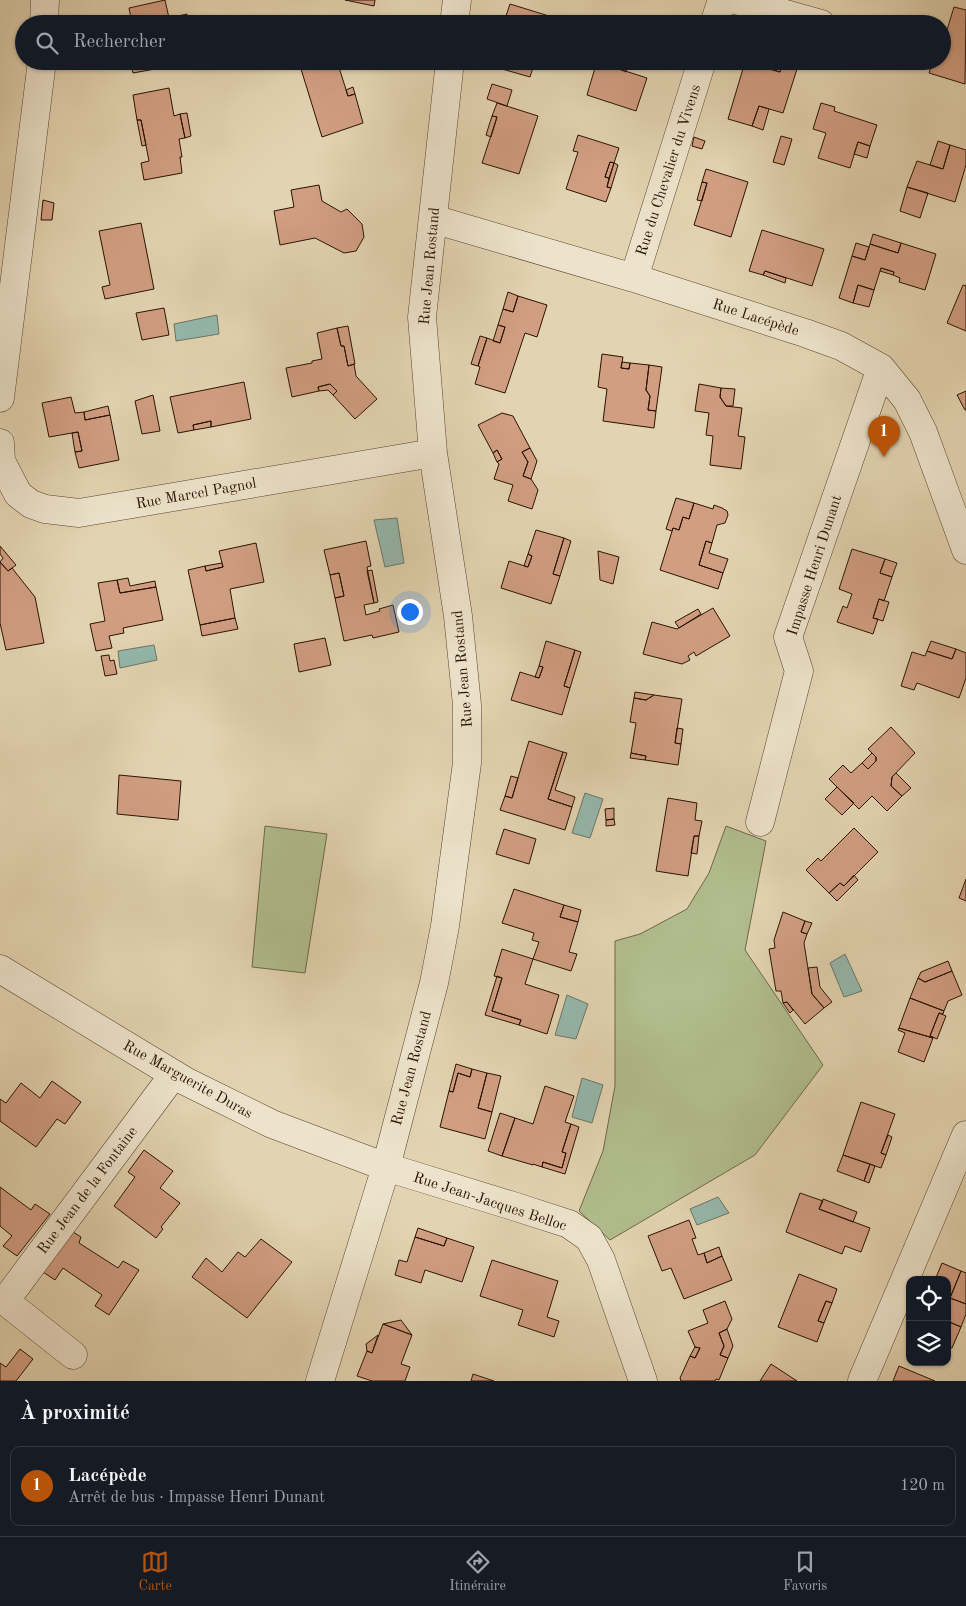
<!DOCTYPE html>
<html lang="fr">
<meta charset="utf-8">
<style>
body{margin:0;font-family:"Old Standard TT",serif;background:#242831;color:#f1f3f6}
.controls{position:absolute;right:15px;bottom:15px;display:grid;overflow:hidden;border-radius:10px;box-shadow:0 1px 4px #0004}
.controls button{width:45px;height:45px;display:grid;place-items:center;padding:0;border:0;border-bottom:1px solid #363941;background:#171b24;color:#f1f3f6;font:25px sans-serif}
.you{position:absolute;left:409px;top:611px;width:18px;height:18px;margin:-12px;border:4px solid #fff;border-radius:50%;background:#1a73e8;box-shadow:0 0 0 8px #1a73e833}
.badge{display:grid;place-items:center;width:32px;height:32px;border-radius:50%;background:#b45309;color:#fff;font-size:16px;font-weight:700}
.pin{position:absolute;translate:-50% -41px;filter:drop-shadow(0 1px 2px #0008)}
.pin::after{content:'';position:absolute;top:26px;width:18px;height:15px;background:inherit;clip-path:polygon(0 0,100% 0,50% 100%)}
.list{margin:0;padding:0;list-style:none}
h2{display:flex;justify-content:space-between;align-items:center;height:65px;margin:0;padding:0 20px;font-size:21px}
h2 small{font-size:16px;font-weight:400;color:#9ea1a6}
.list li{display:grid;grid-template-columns:32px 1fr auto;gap:15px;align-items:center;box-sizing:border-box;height:80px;margin:0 10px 10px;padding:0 10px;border:1px solid #363941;border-radius:10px}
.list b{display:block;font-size:19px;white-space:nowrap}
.list p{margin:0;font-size:16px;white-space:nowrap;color:#9ea1a6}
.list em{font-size:16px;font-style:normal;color:#9ea1a6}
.icon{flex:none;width:28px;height:28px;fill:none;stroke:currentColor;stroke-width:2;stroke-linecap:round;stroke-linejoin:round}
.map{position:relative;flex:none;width:966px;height:1381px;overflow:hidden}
.search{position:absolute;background:#171b24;box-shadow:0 1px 4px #0004;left:15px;right:15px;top:15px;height:55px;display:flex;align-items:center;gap:12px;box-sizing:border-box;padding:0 18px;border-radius:28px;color:#9ea1a6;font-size:19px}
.sheet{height:155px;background:#171b24}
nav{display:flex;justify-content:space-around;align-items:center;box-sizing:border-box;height:70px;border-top:1px solid #363941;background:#171b24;font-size:14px;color:#9ea1a6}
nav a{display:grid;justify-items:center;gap:2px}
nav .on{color:#b45309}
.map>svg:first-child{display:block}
.green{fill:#b1bd8e;stroke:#6e6848}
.water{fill:#95b8ac;stroke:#6a7668}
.building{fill:#d19e82;stroke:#2a1202}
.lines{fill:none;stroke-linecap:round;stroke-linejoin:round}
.street-casing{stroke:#58422e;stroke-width:29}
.street{stroke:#ede3cc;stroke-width:28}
.labels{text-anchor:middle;stroke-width:4;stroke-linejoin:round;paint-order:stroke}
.street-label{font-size:15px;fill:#2a1202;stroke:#ede3cc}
</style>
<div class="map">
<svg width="966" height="1381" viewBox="0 0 966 1381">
<rect width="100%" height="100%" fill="#e3d4b1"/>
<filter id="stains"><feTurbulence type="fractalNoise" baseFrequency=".004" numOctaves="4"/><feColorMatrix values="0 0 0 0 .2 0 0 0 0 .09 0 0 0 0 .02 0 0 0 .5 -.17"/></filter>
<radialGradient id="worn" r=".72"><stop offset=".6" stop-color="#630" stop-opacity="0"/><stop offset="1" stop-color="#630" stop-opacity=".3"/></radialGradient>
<!-- green -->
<path class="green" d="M265 826 327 834 305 973 252 967Z
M726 826 766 841 745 950 823 1065 755 1155 610 1240 579 1211 603 1151 615 1086V941L640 934 687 909 709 873Z"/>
<!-- water -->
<path class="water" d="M217 315 219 334 176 341 174 324Z
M397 518 404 563 385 567 374 520Z
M154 645 157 660 120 668 118 651Z
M585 793 603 799 590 838 572 833Z
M845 954 862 991 844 997 830 963Z
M567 995 588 1004 576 1039 555 1035Z
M582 1078 603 1085 592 1123 572 1117Z
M718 1197 729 1213 697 1225 690 1209Z"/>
<!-- building -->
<path class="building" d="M165 0 169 18 187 14 188 24H132L129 8Z
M345 0H375L374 6Z
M510 4 549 16 547 24H508L510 20 505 19Z
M954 7 966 10 965 84 929 73 933 61H942V46Z
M130 61H164L166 67 133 73Z
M324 61H337L348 96 355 94 363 123 322 137 301 69Z
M497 61H535L530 77 495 67Z
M597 61H622L619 69 647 78 636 111 587 95Z
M622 61H630L626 72 619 69Z
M761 61H772L782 64 780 72 759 66Z
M745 62 780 72 782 64 797 69 783 113 759 106 752 126 728 119Z
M492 84 512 90 507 106 487 99Z
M353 87 355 94 348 96 346 90Z
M169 88 174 116 180 114 185 138 179 139 182 157H180L182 173 144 180 141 163 149 161 141 120H137L133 95Z
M497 103 538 116 519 174 482 163 497 117 492 116Z
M821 103 835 107 834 111 877 125 870 146 858 142 850 168 818 158 826 133 813 129Z
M759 106 769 109 763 130 752 126Z
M187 113 191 136 185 138 180 114Z
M492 116 497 117 491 137 486 135Z
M137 120H141L146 145 142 146Z
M578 135 619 148 614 163 610 162 605 177 609 178 607 187 611 188 606 202 566 189 578 152 573 151Z
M781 136 792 139 784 165 773 162Z
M694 137 705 141 702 149 692 146Z
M938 141 950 145 943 169 930 165Z
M858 142 870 146 867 158 854 154Z
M950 145 966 150V165L955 202 907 187 917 161 943 169Z
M610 162 614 163 609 178 605 177Z
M614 163 618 165 611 188 607 187Z
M706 169 748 182 731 237 694 225 707 183 702 182Z
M702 182 707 183 702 201 697 200Z
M319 185 322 201 341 212 347 209 362 224 364 237 356 251 344 253 315 238 280 245 274 211 294 207 291 190Z
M907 187 928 193 920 218 900 211Z
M43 200 54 203 52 220H41Z
M141 223 154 289 105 299 102 287 110 285 99 231Z
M762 230 824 249 812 286 765 271 763 275 749 271Z
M873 234 901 243 898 253 870 244Z
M856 243 869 247 865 260 852 256Z
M901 243 936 254 925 290 899 282 900 278 893 275 894 272 881 268 874 290 858 285 853 303 839 298 852 256 865 260 870 244 898 253Z
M881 268 894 272 893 275 880 271Z
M765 271 786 278 785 283 763 275Z
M858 285 874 290 869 307 853 303Z
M963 285 966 286V331L947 323Z
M508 292 518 296 513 312 503 309Z
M518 296 547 305 537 337 525 333 505 393 475 384 480 367 478 366 487 338 500 343 505 327 498 325 503 309 513 312Z
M164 308 169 335 142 340 136 313Z
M498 325 505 327 500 343 493 341Z
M348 326 355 364 348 366 344 346H341L337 328Z
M337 328 341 346H344L348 366 354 364 356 376 377 399 355 419 333 395 337 391 330 384 318 387 319 391 292 397 286 368 312 363V361L322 359 317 333Z
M480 336 487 338 478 366 471 364Z
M602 354 623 357 621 368 629 369 630 363 649 365 646 390 650 396 648 410 656 411 654 428 603 421 607 389 598 387Z
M622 362 630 363 629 369 621 368Z
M649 365 662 367 656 411 648 410 650 396 646 390Z
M244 382 251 419 211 427V421L193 425 194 430 178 433 170 397Z
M330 384 337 391 333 395 328 390 319 391 318 387Z
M699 384 721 388 720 397 726 406 742 408 738 436 745 437 741 469 710 465 713 436 706 435 709 413 695 411Z
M721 388 735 389 733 406H726L720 397Z
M966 391V410H965L957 395Z
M153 395 160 431 142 434 135 401Z
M71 397 75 413 84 412 85 420 110 415 119 460 79 468 75 452 82 451 78 432 49 437 42 403Z
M108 406 110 415 85 420 84 412Z
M502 413 513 416 530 448 522 452 528 462 523 476 531 479 538 490 532 509 508 501 513 485 494 479 499 464 497 462 502 459 497 450 493 453 478 425Z
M211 421V427L194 430 193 425Z
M78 432 82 451 75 452 72 433Z
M530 448 537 461 531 479 523 476 528 462 522 452Z
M497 450 502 459 497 462 493 453Z
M676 498 694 503 689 519 683 517 679 530 673 528 672 531 666 529Z
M694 503 713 509 714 505 722 508 727 511 728 515 725 523 717 525 712 543 706 541 699 565 723 573 718 589 660 570 673 528 679 530 683 517 689 519Z
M536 530 564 538 553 574 560 576 551 604 501 588 509 561 528 567 532 556 528 554Z
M564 538 571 541 560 576 553 574Z
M366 541 371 566 367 567 374 603 364 605 366 615 380 611 379 609 393 605 399 632 373 638 372 635 344 641 335 598 344 596 339 573 330 575 324 550Z
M706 541 712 543 709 553 728 559 723 573 699 565Z
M256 543 264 582 230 589 235 618 200 625 188 570 205 566 206 571 223 567 219 551Z
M0 546 16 565 8 571 0 562 3 558 0 554Z
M852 549 885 559 880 573 892 577 884 601 879 599 873 618 878 619 873 634 837 622 843 606 847 608 852 594 839 589Z
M598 551 619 557 613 584 600 580Z
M528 554 532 556 528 567 524 566Z
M885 559 897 563 892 577 880 573Z
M0 562 8 571 12 568 35 597 44 643 6 650 0 623Z
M222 563 223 567 206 571 205 566Z
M372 570 378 602 374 603 367 571Z
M339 573 344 596 335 598 330 575Z
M128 578 130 586 155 581 156 587 120 593 117 580Z
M117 580 120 593 156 587 163 620 123 628 124 633 109 636 112 648 96 651 90 624 105 621 98 583Z
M879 599 889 602 883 621 873 618Z
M713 608 730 636 696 656 694 652 688 656 690 660 682 664 643 654 652 622 677 629Z
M698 609 701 614 679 628 675 622Z
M235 618 238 629 202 636 200 625Z
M325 638 331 665 299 672 294 644Z
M546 641 575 650 564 686 570 688 562 715 511 700 520 672 539 678 543 667 539 666Z
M931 641 956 649 952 659 927 651Z
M956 649 966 653V678L959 698 917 683 914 690 901 686 912 652 925 656 927 651 952 659Z
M575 650 581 652 570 688 564 686Z
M109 655 110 661 114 660 117 674 105 676 101 656Z
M539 666 543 667 539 678 535 677Z
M635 692 654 695 646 700 634 698Z
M654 695 682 699 675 743 681 744 678 765 645 760 646 756 631 753 636 723 630 722 634 698 646 700Z
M891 727 915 753 892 777 891 786 902 796 887 811 872 796 859 809 829 779 843 765 851 773 862 763 868 769 876 761V757L868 749Z
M677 728 683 729 681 744 675 743Z
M529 741 563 752 548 799 572 807 565 830 500 810 505 796 512 798Z
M563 752 567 753 555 790 575 797 572 807 548 799Z
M631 753 646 756 645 760 630 758Z
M872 753 876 757V761L868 769 862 763Z
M896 773 911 788 902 796 891 786 892 777Z
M119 775 181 781 178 820 117 814Z
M511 776 518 778 512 798 505 796Z
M837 787 854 803 842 815 825 799Z
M668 798 697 803 695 820 702 821 699 836H694L688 876 656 871Z
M614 808V819L606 820 605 809Z
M614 819 615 825 606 826V820Z
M854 828 878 852 844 886 840 883 829 893 806 870 818 858 821 861Z
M504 829 536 839 529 864 496 854Z
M694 836H699L697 854 691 853Z
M854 875 858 880 837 901 829 893 840 883 844 886Z
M966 879V901L959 898Z
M514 889 564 905 560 917 578 922 569 952 577 954 571 971 533 959 539 942 532 940 534 933 502 923Z
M564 905 581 910 578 922 560 917Z
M783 912 805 921 801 932 807 934 804 943 812 994 824 1008 805 1024 787 1002 783 1003 781 991H776L769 949 775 948 774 940Z
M805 921 812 923 807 934 801 932Z
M502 949 533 959 525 984 559 995 547 1034 519 1025 521 1020 492 1011 502 978 494 976Z
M948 961 952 971 925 982 918 978 921 972Z
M817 967 820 987 832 1002 824 1008 812 994 808 968Z
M952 971 962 995 948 1001 944 1011 910 998 918 978 925 982Z
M497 976 502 978 492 1011 521 1020 519 1025 485 1015Z
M910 998 944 1011 943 1014 939 1013 930 1036 933 1037V1038L899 1028Z
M787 1002 793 1010 790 1013 783 1003Z
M939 1013 946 1016 937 1039 930 1036Z
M899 1028 933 1038 924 1062 898 1052 905 1033 898 1030Z
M456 1064 472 1069 470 1077 458 1073 453 1092 449 1091Z
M472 1069 487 1073 478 1108 492 1112 485 1139 440 1127 449 1091 453 1092 458 1073 470 1077Z
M487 1073 501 1076 492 1112 478 1108Z
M52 1081 81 1102 65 1124 57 1119 36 1147 0 1121V1099L6 1103 21 1083 40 1098Z
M545 1086 574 1096 565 1122 571 1124 562 1152 566 1153 562 1168 543 1162 542 1167 533 1164V1165L502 1156 515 1118 533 1124Z
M861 1102 895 1114 881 1153 886 1155 881 1168 843 1155Z
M500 1113 515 1118 502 1156 488 1151Z
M571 1124 579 1127 565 1174 542 1167 543 1162 562 1168 566 1153 562 1152Z
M888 1135 892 1137 886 1155 881 1153Z
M144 1150 173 1171 160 1188 180 1203 161 1227 163 1229 156 1238 114 1206 135 1177 128 1172Z
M843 1155 870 1164 864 1181 837 1171Z
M870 1164 875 1166 869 1183 864 1181Z
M0 1187 31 1210 35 1204 50 1214 17 1256 3 1246 12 1236 0 1226Z
M800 1193 823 1201 819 1209 870 1228 861 1252 845 1246 842 1254 786 1232Z
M823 1199 857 1212 853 1222 819 1209Z
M689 1220 696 1238 692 1239 698 1255 704 1253 707 1263 722 1256 732 1280 684 1299 671 1268 662 1271 648 1236Z
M418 1228 447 1238 444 1246 415 1237Z
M70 1230 81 1237 79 1243 118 1268 123 1261 139 1270 109 1315 95 1306 102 1295 63 1268 55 1280 43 1272Z
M415 1237 444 1246 447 1238 474 1247 462 1282 425 1270 421 1283 395 1275 399 1260 407 1262Z
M261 1239 292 1262 247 1318 192 1277 206 1258 222 1272 238 1252 245 1257Z
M719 1247 722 1256 707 1263 704 1253Z
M492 1260 558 1281 547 1317 559 1321 554 1337 518 1325 523 1310 480 1296Z
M942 1263 961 1271 950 1298 966 1304V1314L961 1327 947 1321V1280H935Z
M961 1271 966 1273V1304L950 1298Z
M799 1274 837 1289 832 1303 826 1301 818 1321 824 1323 817 1342 778 1327Z
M725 1301 732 1319 727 1329 719 1333 724 1346 720 1355 728 1358 719 1380 716 1379 715 1381H681L680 1378 690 1356 695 1358 700 1348 695 1347 688 1331 708 1323 703 1310Z
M826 1301 832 1303 824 1323 818 1321Z
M401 1320 412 1335 383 1324Z
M947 1321 961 1327 952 1348 947 1346Z
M383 1324 412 1335 401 1364 410 1367 405 1381H372L357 1376 367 1351 372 1353Z
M727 1329 733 1346 728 1358 720 1355 724 1346 719 1333Z
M378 1335 372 1353 367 1351 366 1344Z
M695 1347 700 1348 695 1358 690 1356Z
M20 1349 33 1359 16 1381H0V1363L6 1367Z
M771 1364 797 1381H760Z
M899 1366 935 1381H893Z
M473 1374 494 1381H471Z"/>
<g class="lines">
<defs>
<path id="street" d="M736 0 821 24
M44 24 45 0
M454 24 457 0
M714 24 722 0
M433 219 634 278 805 333 841 346 881 368 907 400 923 432 966 550
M634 278 702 61
M0 398 42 61
M0 443 1 461 18 494 31 504 45 509 79 513 433 453
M760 822 799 671 788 637 881 368
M0 969 185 1081 272 1124 386 1167 513 1206 569 1224 589 1238 601 1260 643 1381
M0 1298 5 1301 174 1074
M5 1301 73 1355
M320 1381 386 1167 434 983 445 926 467 763V705L458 616 433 453 422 317 450 61
M862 1381 966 1135"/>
</defs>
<!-- street casing -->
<use href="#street" class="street-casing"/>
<!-- street -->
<use href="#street" class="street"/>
</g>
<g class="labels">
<!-- street labels -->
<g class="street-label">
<text transform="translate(668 170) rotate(-72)" y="5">Rue du Chevalier du Vivens</text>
<text transform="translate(429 266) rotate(-85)" y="5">Rue Jean Rostand</text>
<text transform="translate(756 317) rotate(18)" y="5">Rue Lacépède</text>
<text transform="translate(196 493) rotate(-10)" y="5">Rue Marcel Pagnol</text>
<text transform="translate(814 565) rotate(-72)" y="5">Impasse Henri Dunant</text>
<text transform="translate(462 669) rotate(-95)" y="5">Rue Jean Rostand</text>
<text transform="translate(411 1068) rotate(-75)" y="5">Rue Jean Rostand</text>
<text transform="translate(188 1079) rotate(29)" y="5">Rue Marguerite Duras</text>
<text transform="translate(87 1190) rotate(-53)" y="5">Rue Jean de la Fontaine</text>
<text transform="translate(490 1201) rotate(18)" y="5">Rue Jean-Jacques Belloc</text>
</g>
</g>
<rect width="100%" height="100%" filter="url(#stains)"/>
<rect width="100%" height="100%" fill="url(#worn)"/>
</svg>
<div class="controls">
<button><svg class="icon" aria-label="locate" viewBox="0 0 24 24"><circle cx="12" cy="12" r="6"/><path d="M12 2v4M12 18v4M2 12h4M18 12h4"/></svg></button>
<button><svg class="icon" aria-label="layers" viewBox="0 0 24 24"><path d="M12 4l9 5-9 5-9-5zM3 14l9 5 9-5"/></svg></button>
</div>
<div class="you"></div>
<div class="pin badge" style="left:884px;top:457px">1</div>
<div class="search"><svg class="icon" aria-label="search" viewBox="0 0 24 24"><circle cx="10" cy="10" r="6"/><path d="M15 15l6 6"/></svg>Rechercher</div>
</div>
<section class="sheet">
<h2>À proximité<small></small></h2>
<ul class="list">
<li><span class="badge">1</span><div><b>Lacépède</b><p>Arrêt de bus · Impasse Henri Dunant</p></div><em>120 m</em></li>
</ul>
</section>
<nav>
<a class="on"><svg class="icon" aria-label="map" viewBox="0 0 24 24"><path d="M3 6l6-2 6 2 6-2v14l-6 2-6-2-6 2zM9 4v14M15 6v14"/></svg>Carte</a>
<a><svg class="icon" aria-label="directions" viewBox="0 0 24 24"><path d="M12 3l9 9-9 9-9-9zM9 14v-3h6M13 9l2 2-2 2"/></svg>Itinéraire</a>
<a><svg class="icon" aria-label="saved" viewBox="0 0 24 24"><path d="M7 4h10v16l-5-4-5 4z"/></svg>Favoris</a>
</nav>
